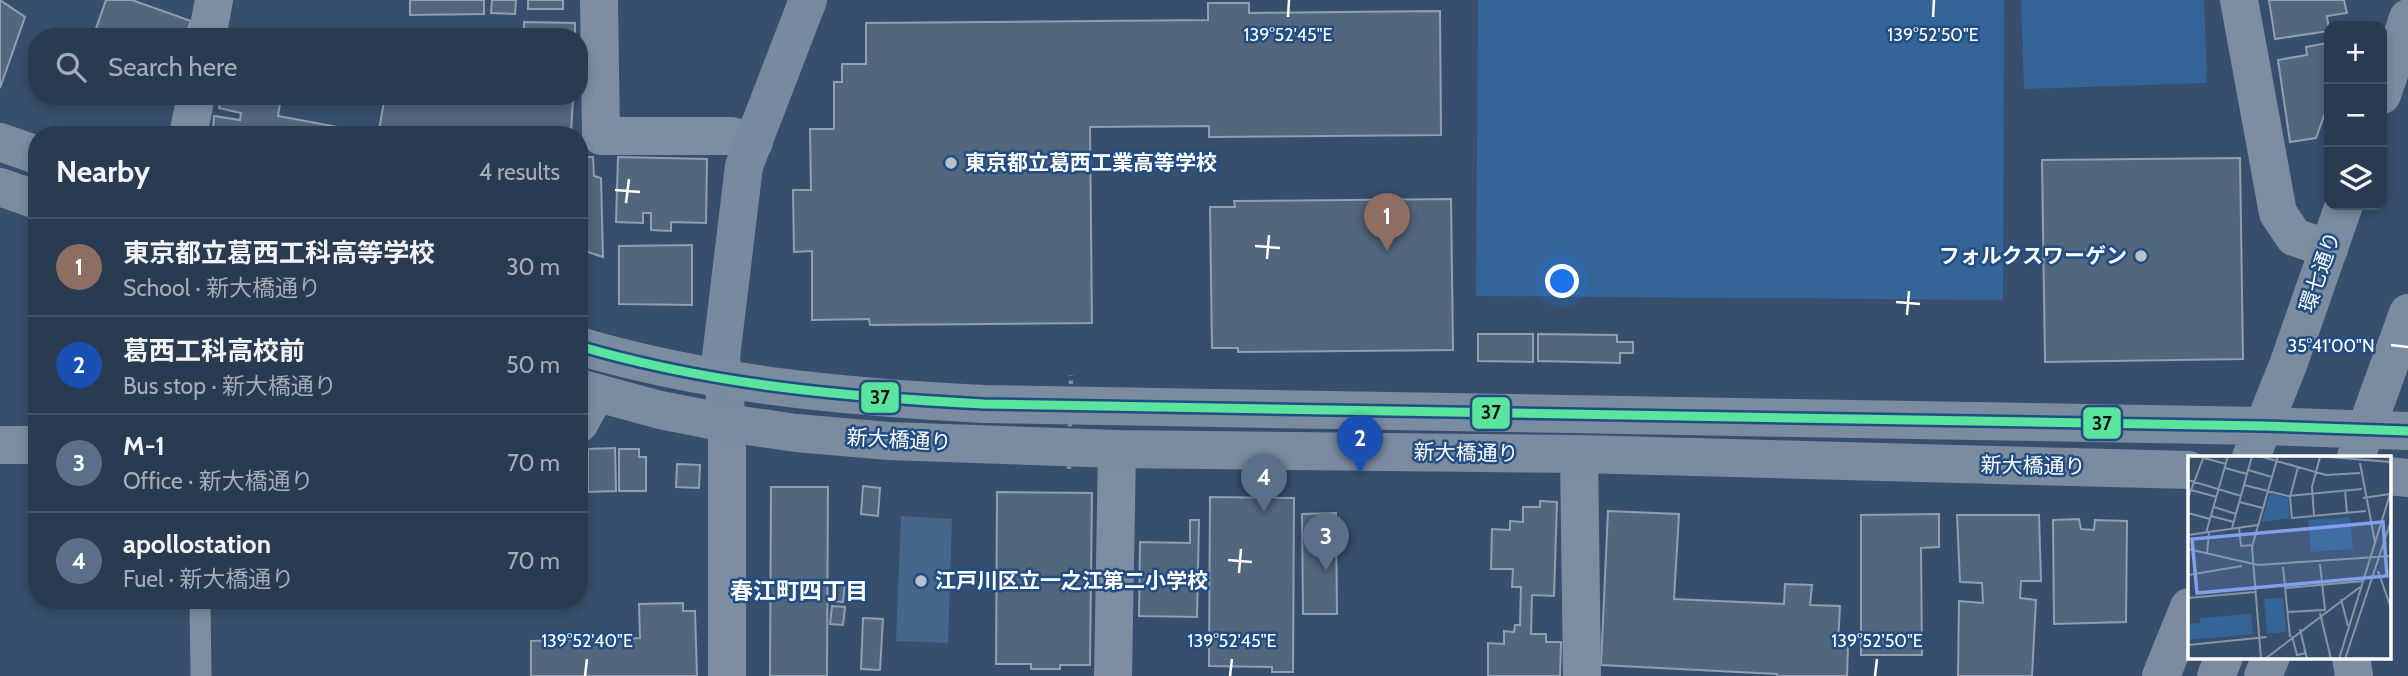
<!DOCTYPE html>
<meta charset="utf-8">
<style>
body{margin:0;font-family:Cabin,"Noto Sans JP",sans-serif;background:#314258;color:#f1f3f6}
.controls{position:absolute;right:21px;top:21px;display:grid;overflow:hidden;border-radius:14px;box-shadow:0 4px 10px #0003}
.controls button{width:63px;height:63px;display:grid;place-items:center;padding:0;border:0;border-bottom:2px solid #455568;background:#293b51;color:#f1f3f6;font:35px sans-serif}
.you{position:absolute;left:1563px;top:282px;width:24px;height:24px;margin:-18px;border:5px solid #fff;border-radius:50%;background:#1a73e8;box-shadow:0 0 0 10px #1a73e833}
.badge{display:grid;place-items:center;width:46px;height:46px;border-radius:50%;background:#8abfa5;color:#fff;font-size:23px;font-weight:700}
.pin{position:absolute;translate:-50% -58px;filter:drop-shadow(0 2px 4px #0008)}
.pin::after{content:'';position:absolute;top:37px;width:24px;height:21px;background:inherit;clip-path:polygon(0 0,100% 0,50% 100%)}
.list{margin:0;padding:0;list-style:none}
h2{display:flex;justify-content:space-between;align-items:center;height:91px;margin:0;padding:0 28px;font-size:30px}
h2 small{font-size:23px;font-weight:400;color:#a5adb7}
.list li{display:grid;grid-template-columns:46px 1fr auto;gap:21px;align-items:center;box-sizing:border-box;height:98px;padding:0 28px;border-top:2px solid #455568}
.list b{display:block;font-size:26px;white-space:nowrap}
.list p{margin:0;font-size:23px;white-space:nowrap;color:#a5adb7}
.list em{font-size:23px;font-style:normal;color:#a5adb7}
.icon{flex:none;width:38px;height:38px;fill:none;stroke:currentColor;stroke-width:2;stroke-linecap:round;stroke-linejoin:round}
.map{position:relative;flex:none;width:2408px;height:676px;overflow:hidden}
.search{position:absolute;background:#293b51;box-shadow:0 4px 10px #0003;left:28px;top:28px;width:560px;height:77px;display:flex;align-items:center;gap:18px;box-sizing:border-box;padding:0 24px;border-radius:28px;color:#a5adb7;font-size:26px}
.panel{position:absolute;background:#293b51;box-shadow:0 4px 10px #0003;left:28px;top:126px;width:560px;height:483px;border-radius:28px}
.map>svg:first-child{display:block}
.green{fill:#356499}
.water{fill:#46668c}
.building{fill:#52667d;stroke:#919fb0;stroke-width:2}
.lines{fill:none;stroke-linecap:round;stroke-linejoin:round}
.lane{stroke:#7d8ea2;stroke-width:21}
.street{stroke:#7d8ea2;stroke-width:38}
.secondary{stroke:#788a9f;stroke-width:38}
.primary{stroke:#7b8ba0;stroke-width:38}
.path-bridge{stroke:#7d8ea2;stroke-width:4.5;stroke-dasharray:3.5 5;stroke-linecap:butt}
.bus-1-casing{stroke:#214d82;stroke-width:14}
.bus-1{stroke:#5ae49d;stroke-width:9}
.ticks{fill:none;stroke:#fff;stroke-width:2.5}
.poi-dot{fill:#b9c1cc;stroke:#214d82;stroke-width:2.5}
.labels{text-anchor:middle;stroke-width:5;stroke-linejoin:round;paint-order:stroke}
.poi-label{font-size:21px;font-weight:bold;fill:#fff;stroke:#214d82;text-anchor:start}
.street-label{font-size:21px;fill:#fff;stroke:#214d82}
.neighbourhood-label{font-size:23px;font-weight:bold;fill:#fff;stroke:#214d82}
.inset-road{fill:none;stroke:#8795a7;stroke-width:2}
.view{fill:#839eea;fill-opacity:0.15;stroke:#839eea;stroke-width:3.5}
.inset-edge{fill:none;stroke:#fff;stroke-width:3.5}
.ticks-label{font-size:18px;text-anchor:middle;fill:#fff;stroke:#214d82;stroke-width:5;stroke-linejoin:round;paint-order:stroke}
.line-badge{stroke:#214d82;stroke-width:2.5}
.pale-badge-label{font-size:19px;text-anchor:middle;font-weight:bold;fill:#111}
</style>
<div class="map">
<svg width="2408" height="676" viewBox="0 0 2408 676">
<rect width="100%" height="100%" fill="#374f6c"/>
<!-- green -->
<path class="green" d="M1478 0H2004L2003 300 1476 296Z
M2021 0H2204L2207 83 2024 89Z"/>
<!-- water -->
<path class="water" d="M901 516 952 519 948 643 896 641Z"/>
<!-- building -->
<path class="building" d="M0 0 25 17 0 88Z
M106 0H132L191 21 185 37H93Z
M410 0H484V14L410 15Z
M492 0H516L515 14 491 13Z
M528 0H563V9H528Z
M2269 0H2344L2347 13 2327 16 2329 31 2275 39Z
M1208 3H1249V13L1440 11 1441 135 1209 137V126L1090 127 1092 323 870 325 869 319 812 320V251L794 252 793 190H811L810 129H834V82H842V64H866V23L1208 20Z
M524 22 575 23V37H524Z
M2329 40V102L2316 138 2290 142 2278 60 2307 55 2306 47 2327 43V41Z
M222 96 281 97 278 116 349 129V135H236L213 131 214 116 240 120 241 113 219 108Z
M385 96H573L571 135H378Z
M579 157H593L594 176 601 178 603 257 579 249Z
M618 157 707 159 706 223 671 222V231L651 230V213H643V223L616 222Z
M2240 158 2243 359 2045 362 2042 160Z
M1451 199 1453 350 1238 352V348H1212L1210 207H1235L1234 201Z
M692 245V305L619 304V246Z
M1478 334H1533V362L1478 361Z
M1538 334 1617 335V342H1633V353H1620V363L1538 361Z
M615 448 616 491 588 492V449Z
M619 449H639V457H646V491H619Z
M677 464 700 465 699 488 676 487Z
M863 486 880 488 878 516 861 514Z
M771 487H828L827 676H770Z
M997 492 1092 493 1090 665H1060V669H1031V664H996Z
M1210 497 1294 498 1293 672H1272V667L1209 666Z
M1540 501 1557 502 1554 596 1532 595 1531 634H1546V642H1561L1560 676H1488V643L1504 644V631L1514 632 1515 625H1520L1521 587H1512L1513 569H1491L1492 529 1510 530V521L1523 522V507H1540Z
M1608 511 1679 514 1674 599 1784 604 1785 584 1812 585 1810 605 1840 606 1838 643 1848 644 1847 676H1777V674L1601 665Z
M1336 513 1337 614H1303L1302 514Z
M1939 514V547L1921 548 1922 655H1861V515Z
M1957 515H2039L2041 581H2021L2020 598 2036 600 2032 676H1958L1959 601 1983 603 1982 583 1960 582Z
M2079 519 2081 529 2094 530 2095 520 2127 521 2126 622 2054 624 2053 520Z
M1190 520H1199L1197 617 1139 616 1140 542 1190 543Z
M833 581 845 582 843 602 831 601Z
M683 603V611H695L697 676H531V641L640 638 639 604Z
M832 606 845 607 843 625 830 624Z
M863 618 883 619 880 670 861 669Z"/>
<g class="lines">
<!-- lane -->
<path class="lane" d="M200 600 201 676"/>
<!-- street -->
<path class="street" d="M599 0 601 136H732L754 142
M2239 0 2278 213 2294 237 2329 249
M207 37 214 0
M188 135 196 96
M727 423V676
M579 424 596 393
M0 445H37
M1579 454 1582 676
M2351 657 2354 676
M1113 676 1117 449"/>
<!-- secondary -->
<path class="secondary" d="M727 423 721 357 744 166 808 0"/>
<!-- primary -->
<path class="primary" d="M2382 95 2408 18
M0 142 37 155
M0 187 37 200
M579 346C711 385 847 397 984 404L2263 426 2408 431
M579 388 660 410 727 423 796 433 889 441 1117 449 1579 454 2189 470
M2251 457 2288 365 2344 205
M2356 457 2408 313
M2389 476 2408 478
M2161 676 2189 607
M2216 676 2224 657
M2263 676 2271 657"/>
<!-- path-bridge -->
<path class="path-bridge" d="M1069 469 1071 375"/>
<defs>
<path id="bus-1" d="M579 346C711 385 847 397 984 404L2263 426 2408 431"/>
</defs>
<!-- bus-1 casing -->
<use href="#bus-1" class="bus-1-casing"/>
<!-- bus-1 -->
<use href="#bus-1" class="bus-1"/>
</g>
<!-- ticks -->
<path class="ticks" d="M1288 17 1289 0M1933 17 1934 0M615 190 640 192M626 203 629 179M1255 246 1280 248M1267 259 1269 235M1896 302 1920 304M1907 315 1909 291M2391 345 2408 347M1228 560 1252 562M1239 573 1241 549M585 676 587 659M1230 676 1232 659M1875 676 1877 659"/>
<!-- markers -->
<g class="poi-dot">
<circle cx="951" cy="163" r="7"/>
<circle cx="2141" cy="256" r="7"/>
<circle cx="921" cy="581" r="7"/>
</g>
<g class="labels">
<!-- poi labels -->
<g class="poi-label">
<text x="965" y="170">東京都立葛西工業高等学校</text>
<text x="2127" y="263" text-anchor="end">フォルクスワーゲン</text>
<text x="935" y="588">江戸川区立一之江第二小学校</text>
</g>
<!-- street labels -->
<g class="street-label">
<text transform="translate(2320 272) rotate(-71)" y="7">環七通り</text>
<text transform="translate(899 440) rotate(3)" y="7">新大橋通り</text>
<text transform="translate(1466 453) rotate(1)" y="7">新大橋通り</text>
<text transform="translate(2033 466) rotate(1)" y="7">新大橋通り</text>
</g>
<!-- neighbourhood labels -->
<g class="neighbourhood-label">
<text x="799" y="599">春江町四丁目</text>
</g>
</g>
<!-- overview -->
<g transform="translate(2188 456)">
<rect width="203" height="203" fill="#374f6c"/>
<path d="M82 37 100 42 102 62 74 66ZM162 61 165 93 123 96 120 64ZM95 142 98 176 79 178 76 143ZM63 158 65 178 0 184V168L12 167V162Z" fill="#356499"/>
<path class="inset-road" d="M71 0 138 19 172 17M128 0 203 6M16 2 38 8M172 7 187 86M110 11 102 41 104 62 178 55M37 12 59 18M60 14 84 21M0 24 53 40M56 29 100 40 174 33M3 34 29 41M157 34 159 57M0 42 16 0M175 42 202 38M51 46 75 52M26 51 48 58M0 57 22 63M23 60 46 66M126 60 124 31 132 1M51 71 53 90 65 89M44 72 64 0M18 77 40 0M0 79 70 69M0 93 70 109 203 100M19 98 21 76M95 111 102 181M190 115 203 152M0 119 54 110M97 132 176 125M0 142 67 136M153 143 160 170M99 156 137 154 132 108M132 157 143 203M112 173 119 203M104 180 109 199 118 197M0 189 79 181M73 203 64 91 90 0M77 203 172 131M151 203 203 35M157 203 203 65"/>
<path class="view" d="M195 66 199 120 9 137 4 83Z"/>
<rect width="203" height="203" class="inset-edge"/>
</g>
<g class="ticks-label">
<text x="1288" y="41">139°52'45"E</text>
<text x="1933" y="41">139°52'50"E</text>
<text x="2331" y="352">35°41'00"N</text>
<text x="587" y="647">139°52'40"E</text>
<text x="1232" y="647">139°52'45"E</text>
<text x="1877" y="647">139°52'50"E</text>
</g>
<g class="line-badge">
<rect x="860" y="381" width="40" height="33" rx="7" fill="#5ae49d"/>
<rect x="1471" y="396" width="40" height="34" rx="7" fill="#5ae49d"/>
<rect x="2082" y="406" width="40" height="34" rx="7" fill="#5ae49d"/>
</g>
<g class="pale-badge-label">
<text x="880" y="404">37</text>
<text x="1491" y="419">37</text>
<text x="2102" y="430">37</text>
</g>
</svg>
<div class="controls">
<button>+</button>
<button>−</button>
<button><svg class="icon" aria-label="layers" viewBox="0 0 24 24"><path d="M12 4l9 5-9 5-9-5zM3 14l9 5 9-5"/></svg></button>
</div>
<div class="you"></div>
<div class="pin badge" style="left:1387px;top:251px;background:#8d6e63">1</div>
<div class="pin badge" style="left:1360px;top:473px;background:#1a4fb4">2</div>
<div class="pin badge" style="left:1326px;top:571px;background:#5c6f8a">3</div>
<div class="pin badge" style="left:1264px;top:512px;background:#5c6f8a">4</div>
<div class="search"><svg class="icon" aria-label="search" viewBox="0 0 24 24"><circle cx="10" cy="10" r="6"/><path d="M15 15l6 6"/></svg>Search here</div>
<section class="panel">
<h2>Nearby<small>4 results</small></h2>
<ul class="list">
<li><span class="badge" style="background:#8d6e63">1</span><div><b>東京都立葛西工科高等学校</b><p>School · 新大橋通り</p></div><em>30 m</em></li>
<li><span class="badge" style="background:#1a4fb4">2</span><div><b>葛西工科高校前</b><p>Bus stop · 新大橋通り</p></div><em>50 m</em></li>
<li><span class="badge" style="background:#5c6f8a">3</span><div><b>M-1</b><p>Office · 新大橋通り</p></div><em>70 m</em></li>
<li><span class="badge" style="background:#5c6f8a">4</span><div><b>apollostation</b><p>Fuel · 新大橋通り</p></div><em>70 m</em></li>
</ul>
</section>
</div>
